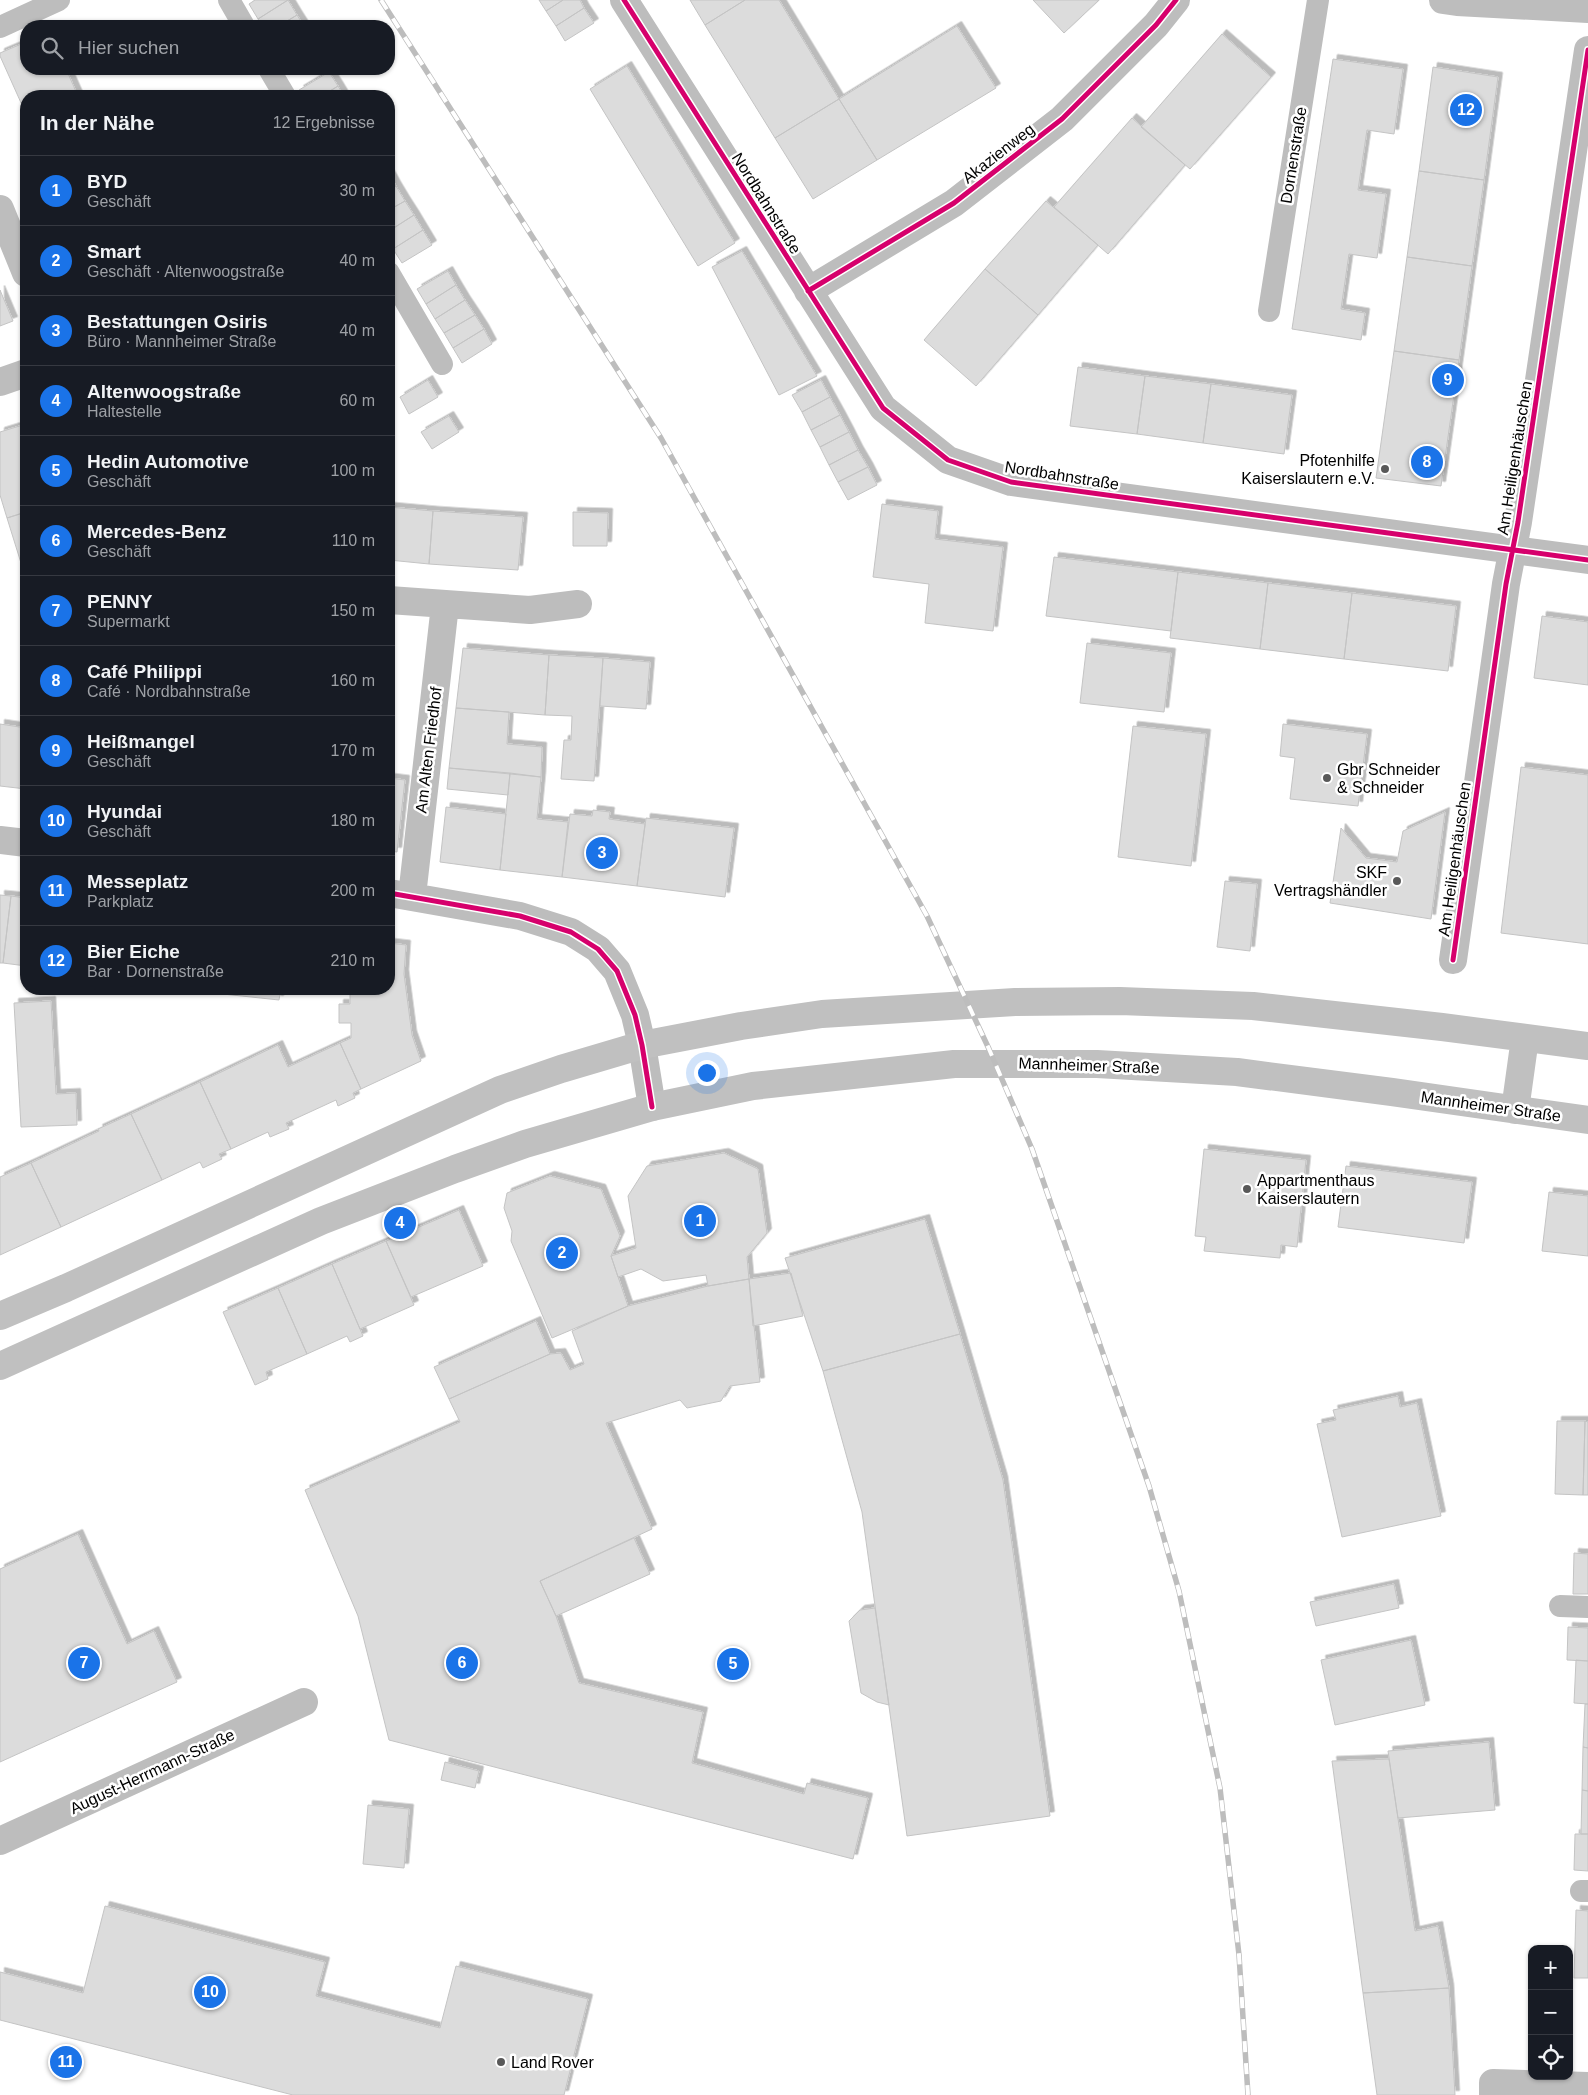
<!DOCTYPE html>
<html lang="de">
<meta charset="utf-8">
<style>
body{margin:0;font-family:Arial,sans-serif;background:#242831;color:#f1f3f6}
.controls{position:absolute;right:15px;bottom:15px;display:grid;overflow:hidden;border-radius:10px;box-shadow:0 1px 4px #0004}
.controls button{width:45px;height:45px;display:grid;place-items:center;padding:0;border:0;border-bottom:1px solid #363941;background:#171b24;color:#f1f3f6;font:25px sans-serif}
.you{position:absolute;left:706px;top:1072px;width:18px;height:18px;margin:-12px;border:4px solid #fff;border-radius:50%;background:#1a73e8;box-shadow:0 0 0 8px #1a73e833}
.badge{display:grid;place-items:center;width:32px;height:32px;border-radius:50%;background:#1a73e8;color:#fff;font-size:16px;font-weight:700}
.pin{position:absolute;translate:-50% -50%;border:2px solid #fff;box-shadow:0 1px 5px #0006}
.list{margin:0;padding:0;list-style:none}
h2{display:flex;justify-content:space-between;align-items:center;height:65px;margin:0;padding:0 20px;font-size:21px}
h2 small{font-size:16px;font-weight:400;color:#9ea1a6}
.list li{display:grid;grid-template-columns:32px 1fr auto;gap:15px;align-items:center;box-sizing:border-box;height:70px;padding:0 20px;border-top:1px solid #363941}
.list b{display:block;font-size:19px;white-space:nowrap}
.list p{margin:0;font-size:16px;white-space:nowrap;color:#9ea1a6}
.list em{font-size:16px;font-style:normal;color:#9ea1a6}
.icon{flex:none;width:28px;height:28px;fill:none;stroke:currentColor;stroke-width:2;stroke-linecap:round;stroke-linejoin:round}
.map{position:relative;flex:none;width:1588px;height:2095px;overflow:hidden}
.search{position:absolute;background:#171b24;box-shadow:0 1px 4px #0004;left:20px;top:20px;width:375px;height:55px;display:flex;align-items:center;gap:12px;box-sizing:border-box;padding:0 18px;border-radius:20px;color:#9ea1a6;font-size:19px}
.panel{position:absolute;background:#171b24;box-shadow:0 1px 4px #0004;left:20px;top:90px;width:375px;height:905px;border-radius:20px}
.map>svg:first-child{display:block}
.building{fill:#dcdcdc;stroke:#c4c4c4;filter:url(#shadow)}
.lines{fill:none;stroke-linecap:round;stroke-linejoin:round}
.service{stroke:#bdbdbd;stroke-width:22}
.minor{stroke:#bdbdbd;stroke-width:28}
.secondary{stroke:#c0c0c0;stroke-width:28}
.rail-casing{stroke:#bdbdbd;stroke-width:5.5}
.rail{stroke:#fff;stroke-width:4;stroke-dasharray:11;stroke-linecap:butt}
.cycleway-casing{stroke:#fff;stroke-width:8}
.cycleway{stroke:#d6006c;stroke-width:5}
.poi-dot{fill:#595959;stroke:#fff;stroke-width:2}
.labels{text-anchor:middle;stroke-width:5;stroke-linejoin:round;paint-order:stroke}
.street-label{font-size:16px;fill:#000;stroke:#fff}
.poi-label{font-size:16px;fill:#000;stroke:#fff;text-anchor:start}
</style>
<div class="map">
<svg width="1588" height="2095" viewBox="0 0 1588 2095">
<defs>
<filter id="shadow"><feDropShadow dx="4.5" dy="-4.5" stdDeviation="0" flood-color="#0004"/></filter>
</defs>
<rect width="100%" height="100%" fill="#fff"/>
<!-- building -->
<path class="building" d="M255 0H288L258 19 249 4Z
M288 0 297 15 279 26H262L258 19Z
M539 0H563L546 11Z
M563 0H580L584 8 556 26 546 11Z
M690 0H745L705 25Z
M745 0H779L839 99 775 138 705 25Z
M1033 0H1099L1064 33Z
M584 8 594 23 565 41 556 26Z
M297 15 304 26H279Z
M957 26 996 88 877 160 839 99Z
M1222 34 1271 77 1190 169 1141 127Z
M26 42V69H66L78 96H26V114L0 56V53Z
M1333 59 1403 69 1394 134 1367 130 1358 190 1386 194 1377 258 1349 254 1341 309 1365 313 1361 340 1292 329Z
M627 66 735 243 698 266 590 89Z
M1433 67 1498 77 1484 180 1419 171Z
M329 72 338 86 322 96H303L299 90Z
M338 86 344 96H322Z
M839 99 877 160 813 199 775 138Z
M1132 118 1185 165 1108 254 1054 207Z
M1419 171 1484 180 1472 266 1407 257Z
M389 173 396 186 389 190Z
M396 186 405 201 389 210V190Z
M405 201 414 215 389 231V210Z
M1046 201 1098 245 1038 315 985 269Z
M414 215 423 230 393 249 389 242V231Z
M423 230 432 245 402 263 393 249Z
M742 251 817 376 779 395 712 267Z
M1407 257 1472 266 1459 360 1394 351Z
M985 269 1038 315 976 386 924 340Z
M448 271 456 285 426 304 417 289Z
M456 285 465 300 435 319 426 304Z
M0 290 13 321 0 326Z
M465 300 475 315 444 333 435 319Z
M475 315 484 329 453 348 444 333Z
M484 329 492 344 462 363 453 348Z
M1394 351 1459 360 1441 486 1376 478Z
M1078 367 1145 376 1137 434 1070 426Z
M1145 376 1211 384 1203 443 1137 434Z
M428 380 438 397 409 414 400 397Z
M821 380 830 397 802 412 792 395Z
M1211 384 1292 395 1284 454 1203 443Z
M830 397 840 415 811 430 802 412Z
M840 415 849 432 820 447 811 430Z
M449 416 459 432 432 449 421 432Z
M26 424V512L7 518 0 495V432Z
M849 432 858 450 829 465 820 447Z
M858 450 868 467 838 482 829 465Z
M868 467 877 485 848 500 838 482Z
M882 504 938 511 935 539 1003 547 993 631 925 623 929 584 873 577Z
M389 507 433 511 429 564 389 560Z
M433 511 523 517 518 570 429 564Z
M26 512V579L7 518Z
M573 512 608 513 607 546H573Z
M1054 557 1178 572 1171 631 1046 616Z
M1178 572 1268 583 1260 649 1170 638Z
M1268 583 1352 593 1344 659 1260 649Z
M1352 593 1456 606 1448 671 1344 659Z
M1542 616 1588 622V685L1534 678Z
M1087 643 1171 653 1164 712 1080 703Z
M463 648 549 655 545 715 456 708Z
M549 655 603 658 594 781 561 779 564 740H571L572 716 545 715Z
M603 658 650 662 646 709 600 706Z
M456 708 509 712 507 744 542 747 541 777 449 768Z
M0 724 26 728V789L0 786Z
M1283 724 1367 734 1358 806 1290 799 1295 758 1280 756Z
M1133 726 1206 734 1191 866 1118 857Z
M1521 767 1588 775V944L1501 933Z
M449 768 510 773 508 795 447 789Z
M510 773 541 777 537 819 568 822 562 877 500 870Z
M389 778 405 780 397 852 389 851Z
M446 807 506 814 500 870 440 862Z
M593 810 610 812 609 819 645 824 637 886 562 877 570 814 592 816Z
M1445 812 1431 919 1330 903 1341 828 1366 858 1397 862 1403 831Z
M646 818 734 828 725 897 637 886Z
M1225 881 1257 884 1250 951 1217 947Z
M0 895 11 896 3 963H0Z
M11 896 26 898V966L3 963Z
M389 943 406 945 404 974 412 1035 421 1061 361 1089 340 1043 351 1038V1023H339V1004H350V989H389Z
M204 989H281L279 1000 204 992Z
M51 1001 56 1094 76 1093 77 1125 21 1127 14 1003Z
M340 1043 361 1089 353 1093 355 1098 338 1106 336 1100 286 1123 289 1129 270 1137 268 1132 231 1149 200 1082 278 1045 288 1067Z
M200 1082 231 1149 219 1154 222 1159 203 1168 200 1162 162 1180 131 1114Z
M131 1114 162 1180 61 1227 31 1163 99 1131 98 1129Z
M1204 1149 1306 1160 1297 1247 1281 1245 1280 1258 1204 1251 1206 1237 1195 1236Z
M724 1153 758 1169 767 1233 747 1257 749 1279 708 1286 706 1275 663 1281 641 1269 618 1277 611 1256 636 1248 628 1196 647 1166Z
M31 1163 61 1227 0 1255V1177Z
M1346 1166 1472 1182 1464 1243 1338 1227Z
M550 1176 601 1189 620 1236 611 1256 628 1306 552 1338 511 1241 512 1231 504 1208 507 1193Z
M1549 1192 1588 1196V1256L1542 1251Z
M459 1210 483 1266 411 1297 386 1241Z
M925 1219 960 1334 823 1371 785 1258Z
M386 1241 414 1305 360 1329 332 1264Z
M332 1264 363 1336 350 1342 347 1336 307 1354 278 1288Z
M791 1273 803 1316 753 1326 749 1279Z
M749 1279 760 1382 730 1386 721 1401 687 1408 680 1400 606 1423 652 1529 540 1581 556 1616 579 1683 703 1712 692 1763 804 1794 807 1783 868 1798 853 1859 389 1740 358 1616 305 1490 460 1422 449 1399 550 1354 561 1353 570 1370 584 1364 572 1331 628 1306 708 1286Z
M278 1288 307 1354 266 1372 268 1379 255 1385 223 1312Z
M536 1321 550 1354 449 1399 434 1367Z
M960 1334 1003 1480 1050 1816 907 1836 862 1512 823 1371Z
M1398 1396 1400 1407 1417 1403 1441 1516 1342 1537 1317 1424 1336 1420 1333 1410Z
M1557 1421H1585L1583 1495 1555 1494Z
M1585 1421 1588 1422V1495H1583Z
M78 1534 127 1644 154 1631 177 1682 0 1762V1569Z
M634 1538 650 1574 556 1616 540 1581Z
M1574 1553 1588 1554V1594H1573Z
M1394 1584 1399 1608 1316 1626 1310 1602Z
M875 1608 889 1705 877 1702 861 1693 849 1621 860 1610Z
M1568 1627 1588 1628V1661L1567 1660Z
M1411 1640 1425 1705 1335 1725 1321 1660Z
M1576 1660 1588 1661V1704L1574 1703Z
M1585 1704H1588V1748L1583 1747Z
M1489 1742 1495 1810 1398 1818 1388 1751Z
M1583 1747 1588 1748V1791L1582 1790Z
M1389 1759 1415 1931 1438 1926 1449 1988 1363 1993 1332 1761Z
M445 1762 479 1771 475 1788 441 1780Z
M1582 1790 1588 1791V1834H1581Z
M368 1805 409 1809 404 1868 363 1864Z
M1575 1834H1588V1871L1574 1870Z
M105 1906 325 1962 316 1996 440 2028 456 1966 588 1999 564 2095H293L0 2020V1972L83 1993Z
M1576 1910 1588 1911V1978H1574Z
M1449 1988 1455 2095H1377L1363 1993Z"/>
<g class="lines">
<!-- service -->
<path class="service" d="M229 0 244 26
M0 27 59 0
M269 69 285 96
M389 273 442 364
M1269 311 1318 0
M1560 1606 1588 1607
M1581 1891H1588"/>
<!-- minor -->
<path class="minor" d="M624 0 883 408 948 460 1011 482 1588 560
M1443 0 1457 2 1588 9
M0 209 26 273
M808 291 954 203 1062 119 1156 25 1176 0
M0 382 26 373
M389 600 530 610 578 604
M0 840 26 843
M389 893 520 916 571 932 598 949 617 971 635 1015 642 1045 652 1107
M412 896 445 605
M1453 960 1506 584 1518 522 1588 50
M0 1841 304 1702
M1493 2095V2083L1588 2086"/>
<!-- secondary -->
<path class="secondary" d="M1515 1110 1525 1038
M0 1316 66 1288 500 1090 561 1069 642 1045 741 1026 822 1014 1015 1002 1120 1001 1253 1006 1442 1027 1588 1046
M0 1366 321 1221 455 1169 525 1144 652 1107 753 1086 954 1064H1097L1237 1072 1392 1092 1588 1120"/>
<defs>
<path id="rail" d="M381 0 661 438 927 916 989 1049 1032 1149 1149 1486 1179 1591 1220 1788 1239 1955 1248 2095"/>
</defs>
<!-- rail casing -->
<use href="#rail" class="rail-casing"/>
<!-- rail -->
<use href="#rail" class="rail"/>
<defs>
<path id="cycleway" d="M624 0 883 408 948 460 1011 482 1588 560
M808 291 954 203 1062 119 1156 25 1176 0
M389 893 520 916 571 932 598 949 617 971 635 1015 642 1045 652 1107
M1453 960 1506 584 1518 522 1588 50"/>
</defs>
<!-- cycleway casing -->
<use href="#cycleway" class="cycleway-casing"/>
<!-- cycleway -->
<use href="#cycleway" class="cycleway"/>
</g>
<!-- markers -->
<g class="poi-dot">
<circle cx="1385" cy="469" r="5"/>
<circle cx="1327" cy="778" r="5"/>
<circle cx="1397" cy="881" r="5"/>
<circle cx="1247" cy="1189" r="5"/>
<circle cx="501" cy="2062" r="5"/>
</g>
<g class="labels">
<!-- street labels -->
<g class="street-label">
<text transform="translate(998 153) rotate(-38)" y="6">Akazienweg</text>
<text transform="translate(1293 155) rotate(-81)" y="6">Dornenstraße</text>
<text transform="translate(767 203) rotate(58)" y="6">Nordbahnstraße</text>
<text transform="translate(1514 458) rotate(-81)" y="6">Am Heiligenhäuschen</text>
<text transform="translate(1062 475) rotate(9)" y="6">Nordbahnstraße</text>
<text transform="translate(428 750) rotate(-83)" y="6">Am Alten Friedhof</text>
<text transform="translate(1454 859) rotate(-82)" y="6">Am Heiligenhäuschen</text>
<text transform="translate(1089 1065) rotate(2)" y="6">Mannheimer Straße</text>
<text transform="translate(1491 1106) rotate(8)" y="6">Mannheimer Straße</text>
<text transform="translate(152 1771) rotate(-25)" y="6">August-Herrmann-Straße</text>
</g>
<!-- poi labels -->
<g class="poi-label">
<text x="1375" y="466" text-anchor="end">Pfotenhilfe<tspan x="1375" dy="18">Kaiserslautern e.V.</tspan></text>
<text x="1337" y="775">Gbr Schneider<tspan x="1337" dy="18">&amp; Schneider</tspan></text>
<text x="1387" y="878" text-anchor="end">SKF<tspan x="1387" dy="18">Vertragshändler</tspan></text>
<text x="1257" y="1186">Appartmenthaus<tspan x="1257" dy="18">Kaiserslautern</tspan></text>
<text x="511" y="2068">Land Rover</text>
</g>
</g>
</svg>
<div class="controls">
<button>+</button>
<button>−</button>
<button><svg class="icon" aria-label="locate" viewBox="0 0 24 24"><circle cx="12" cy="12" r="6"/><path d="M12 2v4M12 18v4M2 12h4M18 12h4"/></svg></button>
</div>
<div class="you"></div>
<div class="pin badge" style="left:700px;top:1221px">1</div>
<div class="pin badge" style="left:562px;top:1253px">2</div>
<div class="pin badge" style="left:602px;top:853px">3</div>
<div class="pin badge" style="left:400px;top:1223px">4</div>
<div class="pin badge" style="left:733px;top:1664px">5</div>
<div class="pin badge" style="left:462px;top:1663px">6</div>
<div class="pin badge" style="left:84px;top:1663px">7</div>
<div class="pin badge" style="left:1427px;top:462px">8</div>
<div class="pin badge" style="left:1448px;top:380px">9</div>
<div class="pin badge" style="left:210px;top:1992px">10</div>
<div class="pin badge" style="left:66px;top:2062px">11</div>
<div class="pin badge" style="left:1466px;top:110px">12</div>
<div class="search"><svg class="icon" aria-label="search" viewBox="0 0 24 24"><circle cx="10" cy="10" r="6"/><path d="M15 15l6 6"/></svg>Hier suchen</div>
<section class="panel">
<h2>In der Nähe<small>12 Ergebnisse</small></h2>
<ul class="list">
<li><span class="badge">1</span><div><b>BYD</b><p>Geschäft</p></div><em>30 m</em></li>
<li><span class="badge">2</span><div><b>Smart</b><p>Geschäft · Altenwoogstraße</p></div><em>40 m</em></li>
<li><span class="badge">3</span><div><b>Bestattungen Osiris</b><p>Büro · Mannheimer Straße</p></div><em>40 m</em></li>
<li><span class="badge">4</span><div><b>Altenwoogstraße</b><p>Haltestelle</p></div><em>60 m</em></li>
<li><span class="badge">5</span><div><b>Hedin Automotive</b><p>Geschäft</p></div><em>100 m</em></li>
<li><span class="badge">6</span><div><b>Mercedes-Benz</b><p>Geschäft</p></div><em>110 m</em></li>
<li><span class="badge">7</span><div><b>PENNY</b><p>Supermarkt</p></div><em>150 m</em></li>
<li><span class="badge">8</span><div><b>Café Philippi</b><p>Café · Nordbahnstraße</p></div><em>160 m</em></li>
<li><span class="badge">9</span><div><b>Heißmangel</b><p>Geschäft</p></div><em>170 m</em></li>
<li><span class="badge">10</span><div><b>Hyundai</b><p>Geschäft</p></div><em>180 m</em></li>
<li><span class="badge">11</span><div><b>Messeplatz</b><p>Parkplatz</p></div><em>200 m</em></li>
<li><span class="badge">12</span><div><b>Bier Eiche</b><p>Bar · Dornenstraße</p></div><em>210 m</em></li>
</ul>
</section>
</div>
